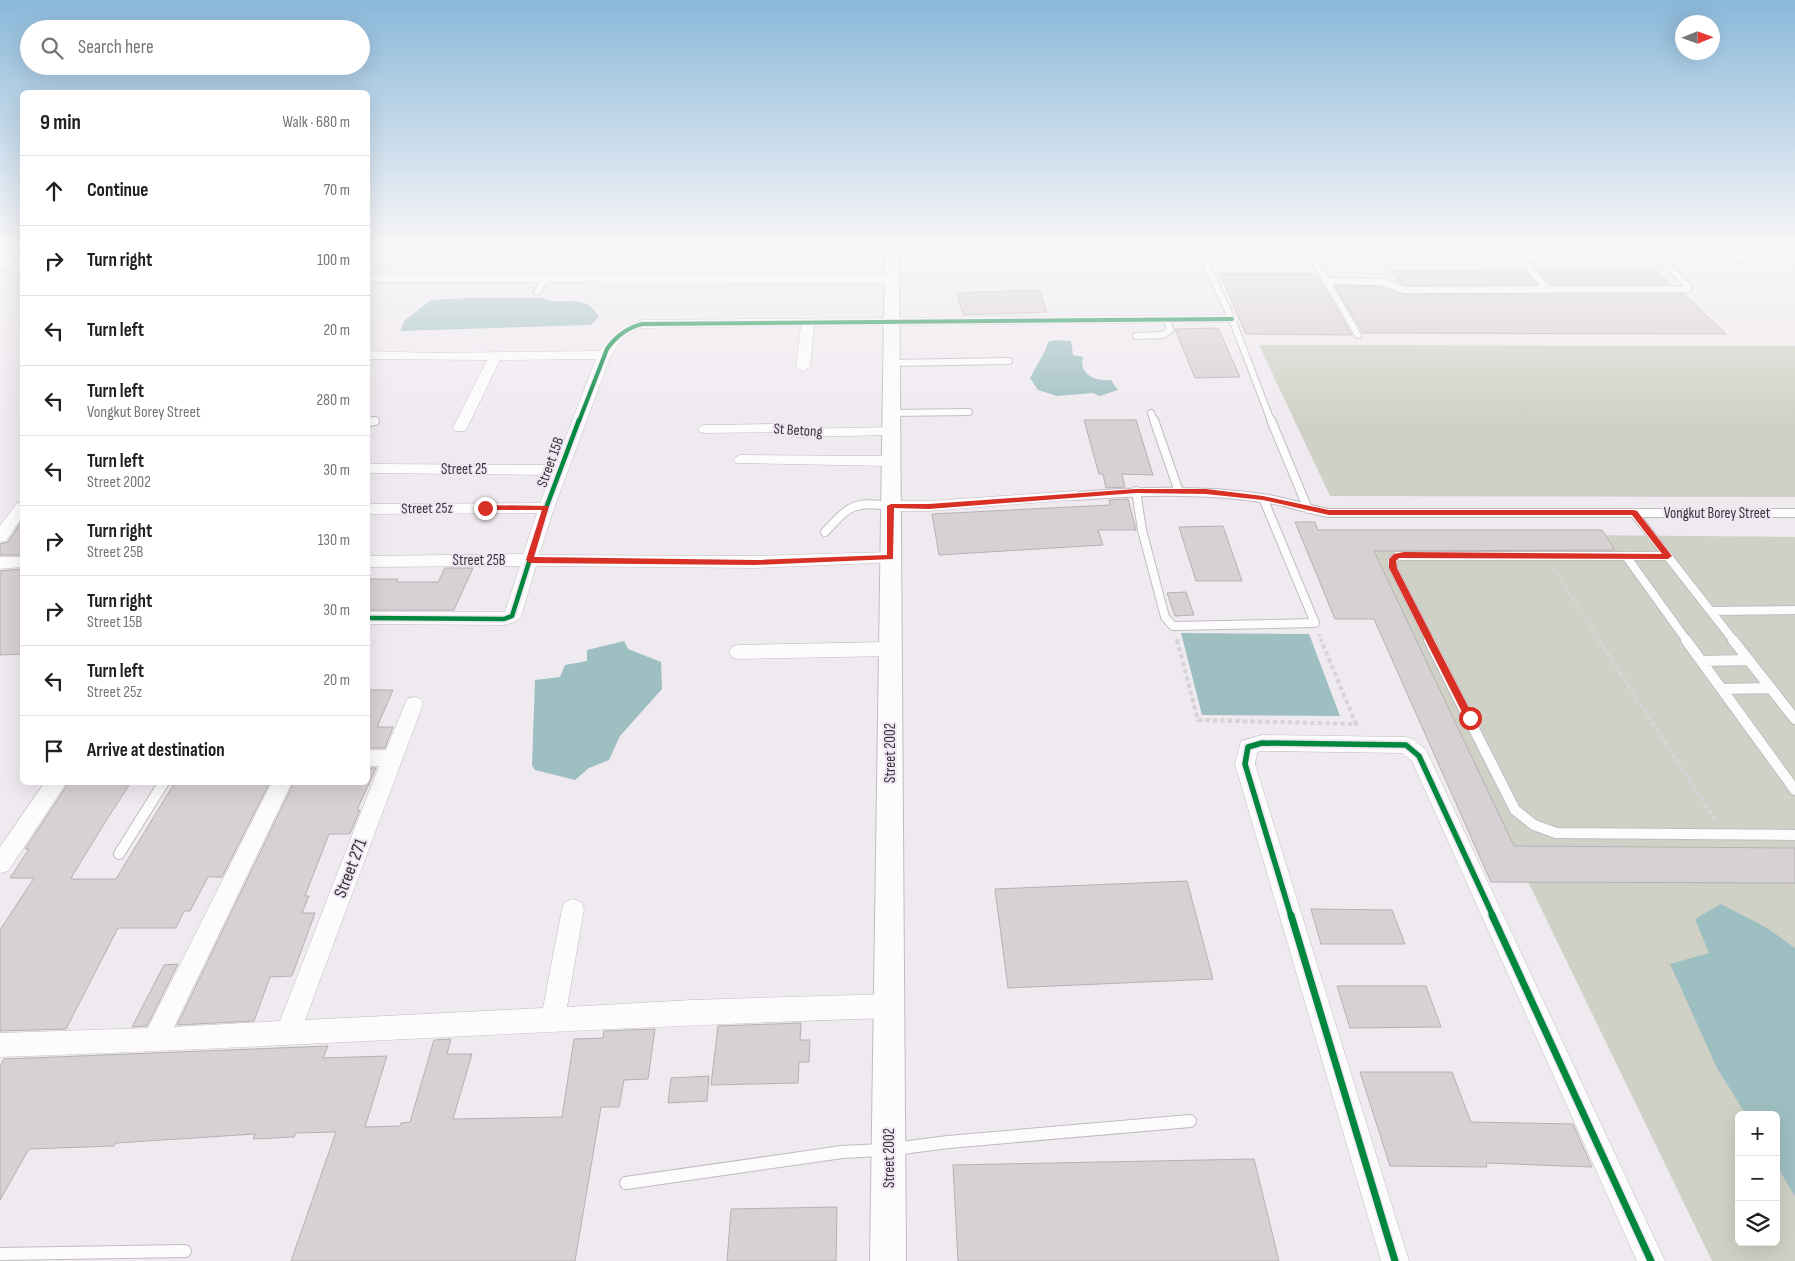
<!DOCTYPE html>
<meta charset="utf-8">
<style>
body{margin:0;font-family:"Sofia Sans Condensed",sans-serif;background:#f2f2f2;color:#202124}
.controls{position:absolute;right:15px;bottom:15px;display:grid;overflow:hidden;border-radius:8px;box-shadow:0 5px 20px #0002}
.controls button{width:45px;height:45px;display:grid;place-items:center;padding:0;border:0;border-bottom:1px solid #e0e0e0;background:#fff;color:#202124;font:25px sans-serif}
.compass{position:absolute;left:1675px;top:15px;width:45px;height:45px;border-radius:50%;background:#fff;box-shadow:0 5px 20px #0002;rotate:89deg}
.stop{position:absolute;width:15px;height:15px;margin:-11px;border:4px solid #d93025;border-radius:50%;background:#fff}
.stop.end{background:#d93025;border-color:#fff;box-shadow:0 1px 5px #0008}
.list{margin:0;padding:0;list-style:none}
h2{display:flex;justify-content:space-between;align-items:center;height:65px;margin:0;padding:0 20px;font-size:21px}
h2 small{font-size:16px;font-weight:400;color:#757577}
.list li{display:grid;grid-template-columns:32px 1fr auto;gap:15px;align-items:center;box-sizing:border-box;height:70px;padding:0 20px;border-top:1px solid #e0e0e0}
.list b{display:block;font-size:19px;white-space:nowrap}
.list p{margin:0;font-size:16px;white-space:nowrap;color:#757577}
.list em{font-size:16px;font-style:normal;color:#757577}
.icon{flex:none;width:28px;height:28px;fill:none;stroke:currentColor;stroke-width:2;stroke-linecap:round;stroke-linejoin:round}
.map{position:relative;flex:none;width:1795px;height:1261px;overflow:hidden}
.search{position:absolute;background:#fff;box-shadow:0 5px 20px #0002;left:20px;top:20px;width:350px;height:55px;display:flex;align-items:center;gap:12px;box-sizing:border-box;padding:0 18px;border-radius:28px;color:#757577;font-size:19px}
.panel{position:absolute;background:#fff;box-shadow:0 5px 20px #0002;left:20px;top:90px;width:350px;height:695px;border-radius:8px}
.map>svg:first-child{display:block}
.green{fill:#d0d1c6;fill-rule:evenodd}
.water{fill:#9ebfc2}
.building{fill:#d7d1d3;stroke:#b6b0b2}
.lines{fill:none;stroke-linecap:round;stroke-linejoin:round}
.service-far3-casing{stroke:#c0bcc1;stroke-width:8}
.service-far2-casing{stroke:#c0bcc1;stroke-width:10}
.service-far1-casing{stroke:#c0bcc1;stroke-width:12}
.service-casing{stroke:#c0bcc1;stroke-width:14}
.minor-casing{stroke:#c0bcc1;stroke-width:1}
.tertiary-casing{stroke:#c0bcc1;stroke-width:2}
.secondary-casing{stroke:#c0bcc1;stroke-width:2}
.path-far1{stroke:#d6d4d6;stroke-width:3;stroke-dasharray:3 2.5;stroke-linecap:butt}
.path{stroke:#d6d4d6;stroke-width:4;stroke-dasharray:4.5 3;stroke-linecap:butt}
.service-far3{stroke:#fdfcfd;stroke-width:6}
.service-far2{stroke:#fdfcfd;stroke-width:8}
.service-far1{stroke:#fdfcfd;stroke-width:10}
.service{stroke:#fdfcfd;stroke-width:12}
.minor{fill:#fdfcfd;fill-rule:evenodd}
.tertiary{fill:#fdfcfd;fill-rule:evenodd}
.secondary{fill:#fdfcfd;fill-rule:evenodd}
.cycleway-far3-casing{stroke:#f1e6f4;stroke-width:6}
.cycleway-far2-casing{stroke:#f1e6f4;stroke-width:8}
.cycleway-far1-casing{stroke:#f1e6f4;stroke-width:9}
.cycleway-casing{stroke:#f1e6f4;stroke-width:10}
.cycleway-far3{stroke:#00873e;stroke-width:4}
.cycleway-far2{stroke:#00873e;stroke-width:4.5}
.cycleway-far1{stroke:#00873e;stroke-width:5.5}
.cycleway{stroke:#00873e;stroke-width:7}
.route{fill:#d93025}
.labels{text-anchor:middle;stroke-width:4;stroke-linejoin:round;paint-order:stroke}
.street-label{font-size:15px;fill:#383439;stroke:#f1e6f4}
.near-street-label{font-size:18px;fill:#383439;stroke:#f1e6f4}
</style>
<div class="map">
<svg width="1795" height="1261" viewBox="0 0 1795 1261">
<rect width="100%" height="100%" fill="#efeaf0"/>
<!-- green -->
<path class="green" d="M1259 345 1795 346V497L1330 496Z
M1359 533 1795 537V1261H1712ZM1739 1115H1776V1242H1739Z"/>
<!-- water -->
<path class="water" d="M469 298H542C564 308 583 290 599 317L591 325 400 331 405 320 431 300Z
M1054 340 1071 341 1073 355 1083 357C1078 375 1097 382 1111 380L1118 390 1100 396 1093 393 1057 396 1038 390 1030 378 1046 349 1048 342Z
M1181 633 1309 634 1340 716 1202 715Z
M624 641 628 649 661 662 662 689 620 736 609 760 589 768 575 780 535 770 532 765 535 680 560 677 565 665 587 661V650Z
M1721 904 1767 928 1795 948V1196L1776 1165V1115H1746L1717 1068 1670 964 1709 953 1695 919Z"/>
<!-- building -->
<path class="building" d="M1520 270H1525L1537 285H1405L1400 283 1391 271Z
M1538 270H1654L1670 284H1550Z
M1220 274H1316L1352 335 1246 334Z
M1335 286 1382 287 1404 295 1684 294 1726 334 1363 333Z
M1039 290 1047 312 963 315 957 293Z
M1218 328 1240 377 1195 378 1175 329Z
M1084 420H1136L1153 475 1122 474 1125 487 1106 488 1103 474H1099Z
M1128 499 1136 530H1098L1103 545 939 555 932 514 1110 505 1109 500Z
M22 520V555H0V544L8 542Z
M1295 522H1315L1318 530H1602L1615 550 1374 551 1514 846 1795 848V883L1491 882 1374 619H1335Z
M1223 526 1242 581H1196L1179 527Z
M445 568H473L454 610H368V579H398L397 582H438Z
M22 569V654L0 655V571Z
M1186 592 1194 615 1175 616 1167 593Z
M368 690H393L377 727H393L385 748H368Z
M368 768H376L357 810H360L350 834H329L305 896H309L302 913H315L292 976 270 977 254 1021 177 1025 294 782H368Z
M69 782H131L99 832 71 878 73 879H116L175 782H270L222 877H208L190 911H184L176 928H118L66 1029 0 1031V930L34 878H10L29 849H25Z
M1187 881 1213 979 1008 988 995 889Z
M1311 909 1392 910 1405 944H1321Z
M178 964 147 1026 132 1027 164 965Z
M1337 986H1426L1441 1027 1350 1028Z
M801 1023 800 1040H810L809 1062H799L798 1083 711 1085 718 1026Z
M655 1029 648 1079 624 1080 619 1107H601L575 1261H291L336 1132 296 1133 294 1137 253 1139 255 1134 116 1143 114 1146 29 1149 0 1200V1066L4 1059 328 1046 323 1058 387 1056 365 1127 400 1126 401 1123 410 1122 434 1040 451 1039 447 1054H472L453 1119 562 1117 574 1039 603 1038 604 1031Z
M1360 1072H1452L1471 1122 1573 1124 1592 1167 1486 1163 1487 1167 1390 1166Z
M709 1076 707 1101 668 1103 671 1078Z
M1254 1159 1279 1261H958L953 1165Z
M837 1207 836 1261H727L731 1209Z"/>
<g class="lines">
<defs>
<path id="service-far3" d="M1197 246 1232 319 1271 421
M1437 246 1445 257
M1736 246 1738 258
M0 254H22
M1313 258 1358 335
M1521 258 1547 289
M1326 281 1383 282 1404 290 1688 289V286L1660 258
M537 292 546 278
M1136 336 1163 335 1170 330 1167 320
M891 363 1009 361
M891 413 969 412
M1151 413 1154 421
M372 421H375"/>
<path id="service-far2" d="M1154 420 1179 492
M1271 420 1308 509
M368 422 375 421
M1136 491 1142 530 1165 617 1173 626 1315 623 1263 498
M1076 496C1138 491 1200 489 1262 498 1285 501 1307 509 1329 513H1795
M1634 513 1734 641
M825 532C850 505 854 501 891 506
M1626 556 1687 641
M1711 611 1795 610
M1430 641 1393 568 1392 561 1397 556H1668"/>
<path id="service-far1" d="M1429 640 1515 810 1534 825 1556 833 1795 835
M1686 640 1795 790
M1733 640 1795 719
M1702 661 1749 660
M1722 689 1771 688
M119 854 164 782"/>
<path id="service" d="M894 1149 948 1142 1190 1121
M626 1183 842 1152 881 1150
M0 1254 185 1251"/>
<path id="minor" d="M892 253 1795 255V261L888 258 886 256 888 254Z
M368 274 892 275 898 279 892 283 368 282Z
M1232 315 1236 316 1238 319 1236 322 814 326 810 367 803 371 796 367 801 326 640 328 624 337 611 355 554 508 539 555 755 556 891 552 897 554 899 558 897 562 755 568 536 566 521 616C517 622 511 623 504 625L368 624V612H505L520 566 368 567V556L523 554 537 513 368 514V504L540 503 551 475 368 473V464L555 465 596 359 500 360 467 428 465 431H455L453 428 487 360 368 359V351L430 353 600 351C610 334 623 325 642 320Z
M773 424 798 429 891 427 896 428 898 431 896 434 891 435 798 437 773 432 705 433 700 432 698 429 700 426 705 425Z
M741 455 891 456 896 458 898 461 896 464 891 466 736 463 734 460 736 457Z
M1076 491 1081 493 1084 496 1081 499 929 511H891L886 510 883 506 886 502 891 501H929Z
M22 502V517L6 541 0 542V526L17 503Z
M0 557H22V567L0 569Z
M890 642 896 644 899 649 896 654 890 656 738 659 732 657 729 652 732 647 738 645Z
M414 697 421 699 423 704 305 1020 543 1008 562 909 565 902 573 899 581 902 584 909 567 1007 692 1000 889 994 897 998 901 1006 897 1014 889 1018C592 1027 297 1047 0 1057V1033L148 1028 272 782H292L174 1027 280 1021 379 766H368V750H386L407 699Z
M1262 735 1406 737 1413 739 1426 750 1665 1261H1637L1412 761 1402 753 1262 751 1257 752 1255 764 1409 1261H1381L1235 764 1241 741Z
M45 782H67L8 871 0 873V847Z"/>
<path id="tertiary" d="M885 246H899L906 1261H870Z"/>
<path id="secondary" d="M12 246H22V253L6 269 0 271V257Z"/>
</defs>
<!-- service-far3 casing -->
<use href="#service-far3" class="service-far3-casing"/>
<!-- service-far2 casing -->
<use href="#service-far2" class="service-far2-casing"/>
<!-- service-far1 casing -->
<use href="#service-far1" class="service-far1-casing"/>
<!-- service casing -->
<use href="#service" class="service-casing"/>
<!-- minor casing -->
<use href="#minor" class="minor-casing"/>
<!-- tertiary casing -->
<use href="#tertiary" class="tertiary-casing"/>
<!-- secondary casing -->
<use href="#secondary" class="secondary-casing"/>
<!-- path-far1 -->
<path class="path-far1" d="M1554 569 1600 641
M1319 634 1322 641
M1177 639V641"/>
<!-- path -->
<path class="path" d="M1177 640 1198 720 1356 724 1321 640
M1599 640 1715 820"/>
<!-- service-far3 -->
<use href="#service-far3" class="service-far3"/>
<!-- service-far2 -->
<use href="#service-far2" class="service-far2"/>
<!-- service-far1 -->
<use href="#service-far1" class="service-far1"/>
<!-- service -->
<use href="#service" class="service"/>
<!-- minor -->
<use href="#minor" class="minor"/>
<!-- tertiary -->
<use href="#tertiary" class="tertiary"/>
<!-- secondary -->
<use href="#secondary" class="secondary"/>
<defs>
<path id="cycleway-far3" d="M579 421 607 349C616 336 627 328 642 324L1232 319"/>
<path id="cycleway-far2" d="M368 618 504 619 512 616 546 508 579 420"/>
<path id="cycleway-far1" d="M1291 916 1245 764 1248 747 1262 743 1406 745 1419 756 1493 916"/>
<path id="cycleway" d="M1291 915 1395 1261
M1492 915 1651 1261"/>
</defs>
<!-- cycleway-far3 casing -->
<use href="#cycleway-far3" class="cycleway-far3-casing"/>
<!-- cycleway-far2 casing -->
<use href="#cycleway-far2" class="cycleway-far2-casing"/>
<!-- cycleway-far1 casing -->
<use href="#cycleway-far1" class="cycleway-far1-casing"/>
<!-- cycleway casing -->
<use href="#cycleway" class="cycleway-casing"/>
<!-- cycleway-far3 -->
<use href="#cycleway-far3" class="cycleway-far3"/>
<!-- cycleway-far2 -->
<use href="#cycleway-far2" class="cycleway-far2"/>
<!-- cycleway-far1 -->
<use href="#cycleway-far1" class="cycleway-far1"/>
<!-- cycleway -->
<use href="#cycleway" class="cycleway"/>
</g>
<!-- sky -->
<linearGradient id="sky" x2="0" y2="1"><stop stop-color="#8ab8d9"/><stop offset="0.58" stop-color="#f8f6f8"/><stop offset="1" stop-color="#f8f6f8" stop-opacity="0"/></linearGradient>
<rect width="1795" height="422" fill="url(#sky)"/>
<!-- route -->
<path class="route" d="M1136 489H1206L1263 496 1329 510H1634L1637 511 1672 556 1668 559 1399 558 1396 561 1397 568 1474 718 1470 722 1465 718 1389 568V559L1394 554 1404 552 1662 554 1632 515H1329L1263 500 1206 494 1136 493 929 509 894 508 893 559 755 565 530 563 526 560 542 510H485L481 508 485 505 549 506 534 557 755 560 887 555V506L891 504H929Z"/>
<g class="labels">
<!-- street labels -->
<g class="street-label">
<text transform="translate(798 430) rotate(4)" y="5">St Betong</text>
<text transform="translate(550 462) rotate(-70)" y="5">Street 15B</text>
<text x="464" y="474">Street 25</text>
<text transform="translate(427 508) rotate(-1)" y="5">Street 25z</text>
<text x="1717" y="518">Vongkut Borey Street</text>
<text x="479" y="565">Street 25B</text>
<text transform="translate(890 753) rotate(-90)" y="5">Street 2002</text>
<text transform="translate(889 1158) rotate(-90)" y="5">Street 2002</text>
</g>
<!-- near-street labels -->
<g class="near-street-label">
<text transform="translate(350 868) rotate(-69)" y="6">Street 271</text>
</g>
</g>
</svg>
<div class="controls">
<button>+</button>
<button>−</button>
<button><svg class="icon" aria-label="layers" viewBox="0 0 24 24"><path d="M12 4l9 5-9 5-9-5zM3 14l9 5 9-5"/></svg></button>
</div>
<svg class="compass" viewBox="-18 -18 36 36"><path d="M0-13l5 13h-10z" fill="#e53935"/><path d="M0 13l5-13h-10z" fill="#757577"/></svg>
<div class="stop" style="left:1470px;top:718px"></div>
<div class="stop end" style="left:485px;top:508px"></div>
<div class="search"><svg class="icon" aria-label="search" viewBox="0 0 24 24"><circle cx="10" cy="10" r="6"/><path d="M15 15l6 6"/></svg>Search here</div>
<section class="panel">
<h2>9 min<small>Walk · 680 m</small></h2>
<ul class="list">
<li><svg class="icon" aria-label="ahead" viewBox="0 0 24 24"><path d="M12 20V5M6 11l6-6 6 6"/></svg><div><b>Continue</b></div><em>70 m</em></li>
<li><svg class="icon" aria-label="right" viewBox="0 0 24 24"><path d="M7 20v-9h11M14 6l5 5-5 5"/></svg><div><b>Turn right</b></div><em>100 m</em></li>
<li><svg class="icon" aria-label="left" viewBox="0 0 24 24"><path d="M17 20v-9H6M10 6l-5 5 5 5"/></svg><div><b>Turn left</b></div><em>20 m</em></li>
<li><svg class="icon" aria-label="left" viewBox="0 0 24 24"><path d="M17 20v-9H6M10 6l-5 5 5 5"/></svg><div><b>Turn left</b><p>Vongkut Borey Street</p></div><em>280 m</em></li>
<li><svg class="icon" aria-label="left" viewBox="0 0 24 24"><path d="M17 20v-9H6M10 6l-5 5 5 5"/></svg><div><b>Turn left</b><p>Street 2002</p></div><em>30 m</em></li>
<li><svg class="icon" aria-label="right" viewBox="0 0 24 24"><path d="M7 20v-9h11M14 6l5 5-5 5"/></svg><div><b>Turn right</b><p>Street 25B</p></div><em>130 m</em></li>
<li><svg class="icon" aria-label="right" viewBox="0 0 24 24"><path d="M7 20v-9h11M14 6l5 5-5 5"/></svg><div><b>Turn right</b><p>Street 15B</p></div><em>30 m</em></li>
<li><svg class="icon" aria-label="left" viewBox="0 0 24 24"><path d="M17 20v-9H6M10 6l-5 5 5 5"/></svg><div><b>Turn left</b><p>Street 25z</p></div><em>20 m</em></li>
<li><svg class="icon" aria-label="arrive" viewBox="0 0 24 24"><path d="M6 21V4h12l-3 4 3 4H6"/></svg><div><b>Arrive at destination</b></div></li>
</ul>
</section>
</div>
